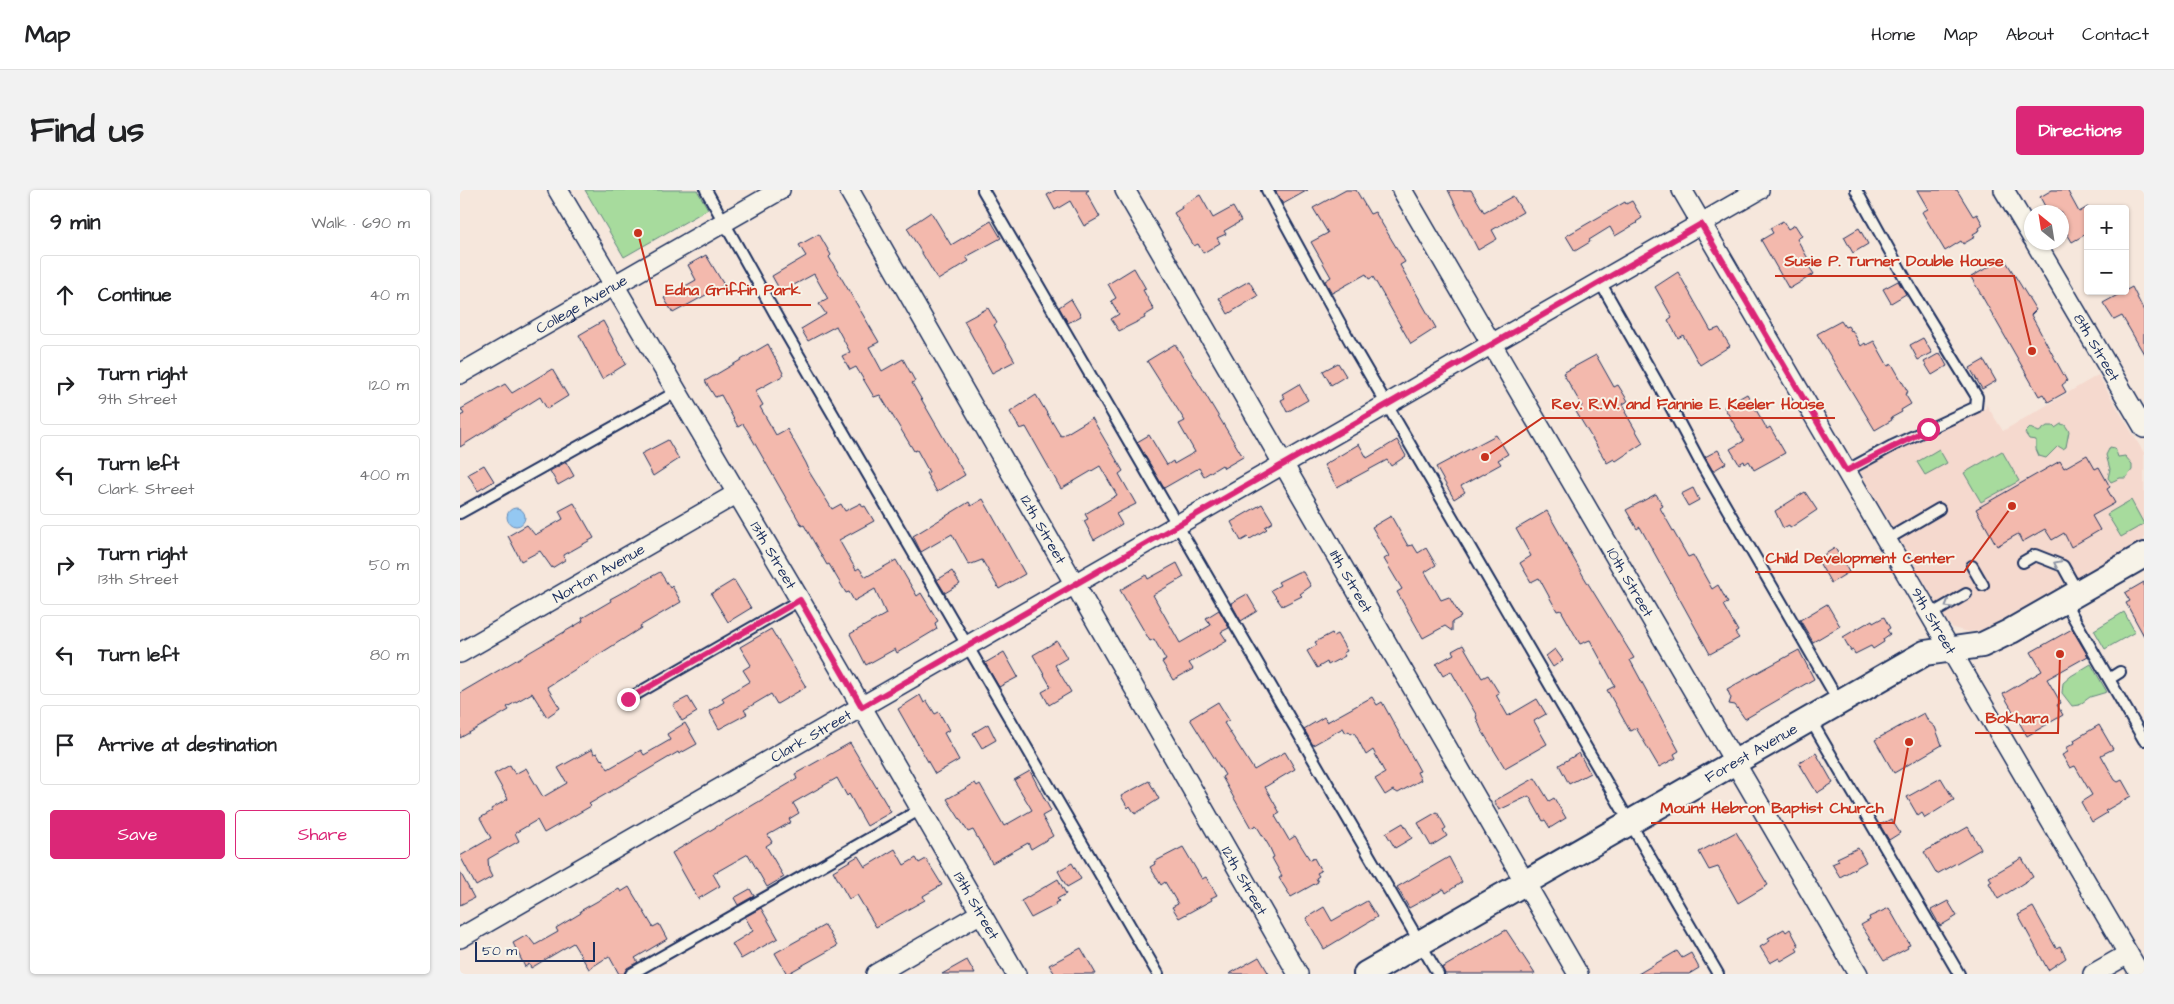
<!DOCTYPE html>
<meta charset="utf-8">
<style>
body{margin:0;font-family:"Architects Daughter",sans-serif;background:#f2f2f2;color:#202124}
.controls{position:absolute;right:15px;top:15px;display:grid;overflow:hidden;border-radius:5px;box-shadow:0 1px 4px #0004}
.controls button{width:45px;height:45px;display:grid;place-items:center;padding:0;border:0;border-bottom:1px solid #e0e0e0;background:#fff;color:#202124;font:25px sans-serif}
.compass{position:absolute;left:1564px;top:15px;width:45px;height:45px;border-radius:50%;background:#fff;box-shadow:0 1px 4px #0004;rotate:330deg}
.scale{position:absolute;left:15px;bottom:12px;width:120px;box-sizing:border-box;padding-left:5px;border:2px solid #1b2f5e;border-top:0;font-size:14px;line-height:18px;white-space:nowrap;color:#1b2f5e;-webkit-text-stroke:4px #f7f3e8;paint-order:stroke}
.stop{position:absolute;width:15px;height:15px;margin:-11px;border:4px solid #db2777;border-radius:50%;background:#fff}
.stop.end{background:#db2777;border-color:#fff;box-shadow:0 1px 5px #0008}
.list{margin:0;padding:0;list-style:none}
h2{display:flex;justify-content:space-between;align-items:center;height:65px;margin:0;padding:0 20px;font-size:21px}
h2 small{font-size:16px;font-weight:400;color:#757577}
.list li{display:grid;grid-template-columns:32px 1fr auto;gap:15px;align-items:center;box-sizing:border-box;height:80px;margin:0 10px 10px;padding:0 10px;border:1px solid #e0e0e0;border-radius:5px}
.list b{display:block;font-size:19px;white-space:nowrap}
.list p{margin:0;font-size:16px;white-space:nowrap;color:#757577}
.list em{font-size:16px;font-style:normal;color:#757577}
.actions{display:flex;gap:10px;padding:15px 20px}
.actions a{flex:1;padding:11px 0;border:1px solid #db2777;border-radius:5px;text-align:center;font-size:18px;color:#db2777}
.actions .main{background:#db2777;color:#fff}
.icon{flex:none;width:28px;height:28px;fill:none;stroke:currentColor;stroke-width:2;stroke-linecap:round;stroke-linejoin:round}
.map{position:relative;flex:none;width:1684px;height:784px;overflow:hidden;border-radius:5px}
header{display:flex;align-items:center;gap:30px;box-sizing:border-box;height:70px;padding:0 25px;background:#fff;border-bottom:1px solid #e0e0e0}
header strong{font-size:24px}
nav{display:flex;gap:28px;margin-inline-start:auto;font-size:18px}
.intro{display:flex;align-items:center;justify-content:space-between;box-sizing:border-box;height:120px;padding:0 30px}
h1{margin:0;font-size:35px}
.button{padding:12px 22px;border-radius:5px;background:#db2777;color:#fff;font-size:18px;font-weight:700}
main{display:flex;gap:30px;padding:0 30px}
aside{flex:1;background:#fff;border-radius:5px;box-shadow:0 1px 4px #0004}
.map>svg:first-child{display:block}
.built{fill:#f5d9ce}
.green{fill:#a7db9d;stroke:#61857e}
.water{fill:#94c8f2;stroke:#648bb7}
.building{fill:#f3b9ad;stroke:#1b2f5e}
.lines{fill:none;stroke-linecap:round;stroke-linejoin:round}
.service-casing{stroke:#1b2f5e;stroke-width:14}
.minor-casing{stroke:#1b2f5e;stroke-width:22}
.tertiary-casing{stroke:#1b2f5e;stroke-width:28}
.service{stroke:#f7f3e8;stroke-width:10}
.minor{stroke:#f7f3e8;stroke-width:19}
.tertiary{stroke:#f7f3e8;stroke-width:24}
.oneway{stroke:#8991a3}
.route{stroke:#db2777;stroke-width:6}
.labels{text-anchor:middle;stroke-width:4;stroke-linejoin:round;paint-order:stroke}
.street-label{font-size:15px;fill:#1b2f5e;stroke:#f7f3e8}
.leader{fill:none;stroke:#c8321e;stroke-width:2}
.callout-dot{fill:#c8321e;stroke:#f7f3e8;stroke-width:2}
.callout-label{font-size:16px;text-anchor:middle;font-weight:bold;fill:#c8321e;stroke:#f7f3e8;stroke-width:4;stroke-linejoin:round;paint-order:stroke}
</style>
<header>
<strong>Map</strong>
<nav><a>Home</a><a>Map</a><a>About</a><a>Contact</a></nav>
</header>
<div class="intro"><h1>Find us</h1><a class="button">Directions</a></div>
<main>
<aside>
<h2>9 min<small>Walk · 690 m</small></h2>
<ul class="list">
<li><svg class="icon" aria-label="ahead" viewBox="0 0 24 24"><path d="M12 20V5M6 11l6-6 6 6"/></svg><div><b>Continue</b></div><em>40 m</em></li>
<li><svg class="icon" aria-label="right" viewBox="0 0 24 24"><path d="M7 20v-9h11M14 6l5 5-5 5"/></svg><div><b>Turn right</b><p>9th Street</p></div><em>120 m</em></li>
<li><svg class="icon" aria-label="left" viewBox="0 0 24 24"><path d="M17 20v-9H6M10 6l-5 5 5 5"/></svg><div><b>Turn left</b><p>Clark Street</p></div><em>400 m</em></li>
<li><svg class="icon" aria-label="right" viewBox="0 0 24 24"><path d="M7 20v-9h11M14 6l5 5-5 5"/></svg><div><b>Turn right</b><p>13th Street</p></div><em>50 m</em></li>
<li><svg class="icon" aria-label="left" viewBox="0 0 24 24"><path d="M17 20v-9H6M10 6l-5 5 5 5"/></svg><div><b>Turn left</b></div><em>80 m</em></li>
<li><svg class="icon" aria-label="arrive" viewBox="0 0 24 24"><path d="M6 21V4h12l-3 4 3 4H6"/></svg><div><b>Arrive at destination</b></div></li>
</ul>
<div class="actions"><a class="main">Save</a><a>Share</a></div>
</aside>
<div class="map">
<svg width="1684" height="784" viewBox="0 0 1684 784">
<rect width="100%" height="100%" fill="#f6e7dc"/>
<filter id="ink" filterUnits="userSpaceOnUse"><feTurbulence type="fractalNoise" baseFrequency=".02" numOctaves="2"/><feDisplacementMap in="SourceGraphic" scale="10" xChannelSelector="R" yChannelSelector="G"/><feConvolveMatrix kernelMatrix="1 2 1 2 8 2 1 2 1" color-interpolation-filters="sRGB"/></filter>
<g filter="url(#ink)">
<!-- built -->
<path class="built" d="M1638 185 1684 263V350L1523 440 1508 442 1493 438 1488 433 1400 282 1405 275 1469 243 1526 218V214L1543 241Z"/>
<!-- green -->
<path class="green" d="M125 0H237L248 19 164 67Z
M1601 234 1605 235 1609 241 1606 257 1603 259 1598 256 1586 268 1579 266 1576 259V250L1569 249 1565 243 1570 238 1579 242 1587 236H1593L1595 238Z
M1650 257 1655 258 1658 267 1665 266 1672 274V280L1666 288H1660L1651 292 1648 288 1650 279 1646 265Z
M1479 259 1487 273 1465 285 1457 272Z
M1542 261 1559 291 1521 312 1504 283Z
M1671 310 1684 334 1661 347 1647 324Z
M1664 422 1675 442 1645 459 1634 440Z
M1631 474 1647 502 1630 507 1619 515 1612 516 1602 503 1603 493 1611 486Z"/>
<!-- water -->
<path class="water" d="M47 327a9 9 0 1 1 18 0a9 9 0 1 1-18 0Z"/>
<!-- building -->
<path class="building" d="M596 0H629L626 2 640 27 624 36 610 11 595 20 587 5Z
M815 0H848L823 14Z
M886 0H896L910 24 915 22 945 72 940 75 976 138 951 154 913 87 909 89 906 84 872 103 865 91 871 87 851 52 868 43 853 18Z
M988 0H1011L1024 22 1053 6 1063 22 1032 40 1037 49 1018 60Z
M1457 0H1497L1513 26 1517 24 1523 35 1519 38 1520 40 1513 44 1515 47 1503 54 1501 51 1485 61 1462 22 1468 19Z
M1592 0H1607L1619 22 1628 17V43L1612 52 1602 35V22H1595L1593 19 1588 22 1580 7Z
M740 5 753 28 773 17 781 31 764 41 766 44 757 48 760 53 743 63 738 54 734 56 714 23 722 18 721 16Z
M1172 11 1182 28 1176 32 1177 33 1155 46 1150 37 1129 50 1130 52 1115 61 1106 46 1165 12 1166 14Z
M471 22 491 55 531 31 541 48 506 67 509 71 478 90 447 38Z
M1323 31 1328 39 1335 35 1342 46 1337 49 1351 74 1348 75 1354 84 1329 99 1301 50 1313 43 1310 38Z
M1399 38 1408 54 1393 63 1384 47Z
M359 44 371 65 369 67 419 152 409 157 422 181 443 169 455 191 452 193 505 285 477 302 466 283 469 282 457 260 454 261 420 205 414 207 396 177 390 180 382 166 390 162 376 136 348 151 341 139 366 124 359 114 368 109 354 84 321 102 312 86 346 66 339 55Z
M246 65 264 95 213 123 204 108 236 90 228 75Z
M1544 68 1576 120 1571 125 1607 191 1602 195 1606 202 1588 212 1583 204 1579 206 1511 87Z
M674 78 686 99 683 100 694 120 684 126 685 128 659 141 651 129 659 124 651 111 656 108 648 94Z
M1218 82 1251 141 1259 138 1270 156 1240 175 1223 145 1218 148 1208 130 1212 127 1195 97Z
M789 91 798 106 768 124 759 108Z
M1438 91 1446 104 1431 113 1423 99Z
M1672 97 1684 121V164L1662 126 1654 130 1643 113Z
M611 109 621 126 608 133 599 117Z
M528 118 537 133 534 135 555 171 532 183 504 131Z
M143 131 166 174 142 189 119 145Z
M1381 131 1385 137 1388 136 1391 141 1392 140 1401 156 1405 153 1406 155 1414 151 1428 176 1432 174 1448 202 1445 204 1451 214 1441 220 1442 222 1431 228 1432 230 1415 240 1357 144Z
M1463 148 1472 163 1458 170 1450 155Z
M308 154 324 185 295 201 303 215 300 217 316 245 327 239 346 273 349 280H348L372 319 381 314 385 321 401 313 403 317 405 316 414 331 379 350 396 380 399 378 406 387 436 370 457 406 461 403 478 431 475 433 477 439 437 463 435 459 406 475 390 444 426 424 415 399 394 411 389 402 386 403 369 374 367 375 344 335 342 336 287 240 283 234 278 237 261 205 255 207 245 191Z
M715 154 783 267 764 278 762 275 744 286 739 278 704 298 677 252 689 245 707 275 713 271 714 274 735 262 719 234 725 231 687 171Z
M1480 163 1487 176 1472 185 1464 172Z
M1136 165 1154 197 1158 195 1168 211 1163 214 1167 221 1165 222 1183 253 1156 271 1154 269 1147 273 1115 220 1122 216 1103 183Z
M1524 170 1536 191 1522 199 1510 178Z
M878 173 886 186 871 195 863 181Z
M92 179 108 206 87 219 80 207 0 257V226L4 224 1 219 45 194 52 203Z
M839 194 848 210 827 222 821 210 825 208 822 204Z
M1287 204 1307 239 1310 237 1325 263 1294 280 1289 271 1285 274 1284 271 1279 274 1270 259 1284 251 1264 217Z
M576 205 600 245 602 246 632 228 663 281 659 284 676 314 656 324 662 334 634 350 624 331 628 329 625 324 657 305 640 276 601 299 566 237 560 239 550 222Z
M1036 245 1048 264 1038 270 1041 274 1001 296 1005 302 994 309 976 277Z
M208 250 219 269 193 286 181 264Z
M937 250 946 266 931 276 927 270 877 297 864 275 899 254 907 268Z
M1258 260 1266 273 1253 281 1245 267Z
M1627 265 1635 279 1639 277 1650 297 1647 299 1655 313 1632 326 1640 340 1611 357 1604 343 1592 350 1585 339 1562 352 1558 344 1537 356 1516 319 1600 271 1604 278Z
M106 272 114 286 98 295 90 281Z
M24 275 34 291 18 301 8 284Z
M1233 298 1239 310 1228 316 1221 304Z
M1345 302 1357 320 1330 338 1329 335 1323 338 1315 321Z
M1196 304 1203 316 1200 318 1228 367 1233 365 1252 399 1258 395 1268 413 1263 415 1278 441 1275 443 1279 448 1250 464 1180 337 1177 339 1166 320Z
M523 309 565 384 539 399 522 370 509 375 492 344 461 362 453 346 509 312 511 316Z
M114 313 134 348 104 365 105 370 92 378 80 361 61 371 48 346 67 335 75 345 103 329 99 321Z
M802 314 813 332 805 337 807 339 790 349 788 347 781 351 771 332Z
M1087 321 1124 387 1174 468 1170 470 1219 561 1214 564 1216 568 1199 577 1176 538 1170 541 1147 500 1155 496 1130 450 1120 454 1101 420 1097 421 1079 388 1071 392 1060 373 1071 366 1056 339Z
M931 326 948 356 953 355 958 363 966 358 976 375 965 382 981 410 989 407 1001 427 992 432V441L985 436 963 448 937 402 942 399 924 369 929 366 912 337Z
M1375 358 1389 382 1371 393 1357 369Z
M717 373 724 387 693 405 720 453 751 435 746 428 759 420 769 438 761 442 767 451 729 473 733 479 713 490 702 472 706 470 694 449 690 451 660 400 686 385 688 389Z
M492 381 500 394 485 403 477 390Z
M200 382 210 398 212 396 221 412 180 436 181 438 87 497 100 518 87 527 72 503 47 517 49 520 0 548V503L123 431 122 428 151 411 150 409Z
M838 382H843L851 396 840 404 842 406 822 416 811 400 820 395 818 392Z
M274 390 291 418 268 432 251 404Z
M1684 392V446L1666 413 1670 411 1665 403Z
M787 404 797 421 781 431 771 413Z
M1367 414 1380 436 1353 452 1340 430Z
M1424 427 1430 438 1427 440 1430 444 1423 449 1424 452 1413 459 1411 456 1395 464 1393 460 1391 461 1383 447 1412 430 1413 433Z
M311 439 346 497 317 514 311 504 284 520 287 524 259 539 249 521 264 512 262 508 290 491 283 480 291 475 280 457Z
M1612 439 1628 466 1587 489 1601 513 1597 515 1603 525 1567 546 1543 504 1582 481 1571 462Z
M872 443 873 446 877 444 887 461 883 463 885 466 868 475 867 472 857 478 847 461 857 455 855 452Z
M597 451 607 468 595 475 611 502 589 515 582 502 591 497 573 465Z
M1003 455 1022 488 1028 485 1039 503 1036 505 1048 526 1077 509 1086 524 1074 531 1087 554 1045 578 1021 539 1016 527 1017 526 991 481 983 486 976 474 994 464 992 461Z
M1095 459 1103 470 1093 477 1086 466Z
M1339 460 1354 489 1285 529 1275 515 1269 514 1271 508 1267 499Z
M544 462 558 487 539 497 525 473Z
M460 505 464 513 467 511 475 524 479 522 489 540 484 543 499 570 475 584 438 519Z
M228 507 237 522 222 531 213 515Z
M912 507 917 515 922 512 960 581 957 582 961 590 938 603 933 600 925 605 915 589 925 583 913 560 906 565 894 542 891 544 889 541 886 543 883 538 853 555 844 539 864 527 867 532Z
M758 512 769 530 764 533 794 580 825 562 835 579 805 597 820 623 815 626 829 650 835 646 850 670 854 668 861 681 857 683 859 686 856 688 858 692 831 707 819 688 822 686 812 668 814 667 809 656 796 635 791 638 762 587 765 585 730 529Z
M1464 523 1468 531 1475 537 1482 555 1434 583 1415 550Z
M225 533 237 554 219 564 218 562 184 582 129 614 131 616 84 643 77 630 55 643 59 651 28 669 29 681 32 687 16 696 0 666 31 648 20 628 32 621 31 619 48 609 34 584 50 575 55 584 66 578 83 607 107 593 98 578 132 559 134 564 137 563 141 570 142 569 148 579 181 560 184 565 210 550 207 544Z
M528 534 536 550 522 558 513 543Z
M1639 535 1653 559 1641 565 1655 590 1658 592 1662 590 1671 606 1645 621 1647 623 1632 632 1621 612 1632 605 1615 576 1610 578 1602 565 1608 562 1606 558 1615 553 1614 550Z
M390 553 431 622 407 636 389 604 387 606 377 588 333 613 339 623 329 629 331 632 308 645 312 652 306 656 324 687 307 697 288 664 253 684 260 696 238 709 212 663 337 589 335 584Z
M1119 563 1130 583 1109 594 1099 575Z
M1356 563 1373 593 1357 603 1339 573Z
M570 581 591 621 582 626 593 646 571 659 568 653 532 673 513 640 508 642 487 609 515 593 517 596 520 594 544 636 572 620 554 590Z
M1075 588 1089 611 1094 608 1106 628 1090 638 1085 630 1083 631 1069 606 1039 620 1034 611Z
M1481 588 1494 610 1465 628 1462 623 1458 626 1447 607Z
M689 591 699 609 675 624 670 616 668 618 661 606Z
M977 622 986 638 983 640 987 646 971 656 958 633Z
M1431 629 1440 643 1429 650 1420 635Z
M943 633 952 648 935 658 926 643Z
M1508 637 1521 659 1477 684 1464 662Z
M1276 642 1308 695 1278 713 1258 677 1249 680 1239 662Z
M723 657 742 689 746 687 757 705 751 708 752 710 719 728 712 717 718 714 705 692 701 695 690 677 695 674 694 672Z
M1398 658 1406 672 1380 687 1372 674 1379 671 1377 668Z
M435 659 444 675 456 668 459 673 466 669 482 695 463 706 465 710 416 737 397 705 389 709 373 681 398 666 405 677Z
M989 667 1002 692 986 703 984 699 949 718 937 697Z
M1562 668 1573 687 1538 709 1529 693 1532 691 1529 687Z
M612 673 621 689 607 697 598 681Z
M0 682 14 708 0 715Z
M598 689 606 704 597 709 599 711 595 713 596 715 571 728 561 711Z
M169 697 193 737 199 734 207 749 175 768 178 772 167 778 164 784H159L149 766 129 779 113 753 71 778 69 774 65 777 53 753 67 745 75 755 98 742 96 738 121 723 120 721 159 699 161 702Z
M290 699 294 706 278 715 274 708Z
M907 711 917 727 864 759 846 728 864 717 872 731Z
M1488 711 1497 726 1480 736 1471 720Z
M1573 717 1596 758 1600 756 1606 768 1588 780 1558 725Z
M301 718 318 748 281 769 272 754 293 741 285 727Z
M1429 718 1450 755 1447 756 1448 758 1424 771 1401 735 1410 730 1409 727Z
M365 735 377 756 327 784 315 763Z
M1324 739 1326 742 1330 739 1339 756 1336 758 1338 761 1321 771 1319 768 1310 773 1300 757 1310 751 1308 748Z
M1046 740 1075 784H985L982 778Z
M621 758 636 784H595L589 775Z
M1217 761 1222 768 1231 763 1239 778 1229 784H1178Z
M799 767 809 784H769Z
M507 770 515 784H482Z"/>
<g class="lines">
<defs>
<path id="service" d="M246 0 327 145 698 784
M523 0 978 784
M807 0 891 153 1258 784
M1140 92 1206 208 1240 272 1379 512
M1386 281 1432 256 1516 217 1517 207 1452 101 1396 0
M0 323 216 202
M1426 350 1479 319
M1563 372 1575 365 1603 376 1618 403
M1512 376 1523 395
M1604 411 1684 550
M1470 425 1506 404
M1649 489 1660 482
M168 509 340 410
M1350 529 1499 784
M171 784 461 619"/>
<g id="minor">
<path id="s1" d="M98 0 340 410 556 784"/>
<path id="s2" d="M389 0 838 784"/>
<path id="s3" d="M665 0 1118 784"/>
<path id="s4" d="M942 0 1398 784"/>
<path id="s5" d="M1222 0 1680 784"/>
<path d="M1544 0 1572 47"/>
<path id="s6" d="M1575 52 1684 238"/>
<path id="s7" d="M0 184 320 0"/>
<path id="s8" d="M0 463 276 304"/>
<path id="s9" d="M0 748 1299 0"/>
<path d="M416 784 521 723"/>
<path d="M1633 784 1668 764"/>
</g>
<g id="tertiary">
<path id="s10" d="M906 784 1465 463 1522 455 1551 441 1684 365"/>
</g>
</defs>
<!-- service casing -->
<use href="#service" class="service-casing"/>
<!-- minor casing -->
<use href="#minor" class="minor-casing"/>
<!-- tertiary casing -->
<use href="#tertiary" class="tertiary-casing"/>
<!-- service -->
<use href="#service" class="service"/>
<!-- minor -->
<use href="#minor" class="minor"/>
<!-- tertiary -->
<use href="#tertiary" class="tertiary"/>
</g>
<!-- one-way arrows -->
<defs><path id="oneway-chevron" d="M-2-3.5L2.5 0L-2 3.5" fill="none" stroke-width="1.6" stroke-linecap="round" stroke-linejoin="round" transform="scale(1.25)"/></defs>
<g class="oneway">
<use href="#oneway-chevron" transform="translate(1597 374) rotate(-154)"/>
<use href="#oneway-chevron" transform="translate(1488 415) rotate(150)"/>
</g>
</g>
<g class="lines" filter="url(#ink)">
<!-- route -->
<path class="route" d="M168 509 340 410 402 517 1241 34 1386 281 1468 239"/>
</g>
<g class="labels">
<!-- street labels -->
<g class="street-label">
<text dy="5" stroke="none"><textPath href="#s7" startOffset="140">College Avenue</textPath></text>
<text dy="5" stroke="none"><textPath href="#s6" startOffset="122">8th Street</textPath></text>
<text dy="5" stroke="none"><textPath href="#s2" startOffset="391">12th Street</textPath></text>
<text dy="5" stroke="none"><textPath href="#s1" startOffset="424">13th Street</textPath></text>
<text dy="5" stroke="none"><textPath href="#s8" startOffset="160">Norton Avenue</textPath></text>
<text dy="5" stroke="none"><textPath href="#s4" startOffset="454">10th Street</textPath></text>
<text dy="5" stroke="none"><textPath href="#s3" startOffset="452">11th Street</textPath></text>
<text dy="5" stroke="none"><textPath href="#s5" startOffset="499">9th Street</textPath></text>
<text dy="5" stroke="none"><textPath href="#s9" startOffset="405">Clark Street</textPath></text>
<text dy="5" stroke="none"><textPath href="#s10" startOffset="444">Forest Avenue</textPath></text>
<text dy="5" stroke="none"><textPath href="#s2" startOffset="796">12th Street</textPath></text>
<text dy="5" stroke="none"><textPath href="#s1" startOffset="829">13th Street</textPath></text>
</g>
</g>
<!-- callouts -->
<path class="leader" d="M1572 161L1554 86H1315M178 43L196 115H351M1025 267L1082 228H1375M1552 316L1504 382H1295M1600 464L1598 543H1515M1449 552L1434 633H1191"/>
<g class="callout-dot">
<circle cx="1572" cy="161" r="5"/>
<circle cx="178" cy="43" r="5"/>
<circle cx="1025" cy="267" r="5"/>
<circle cx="1552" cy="316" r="5"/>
<circle cx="1600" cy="464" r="5"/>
<circle cx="1449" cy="552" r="5"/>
</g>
<g class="callout-label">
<text x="1434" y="76">Susie P. Turner Double House</text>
<text x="273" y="105">Edna Griffin Park</text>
<text x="1228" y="219">Rev. R.W. and Fannie E. Keeler House</text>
<text x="1400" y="373">Child Development Center</text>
<text x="1557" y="533">Bokhara</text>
<text x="1312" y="623">Mount Hebron Baptist Church</text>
</g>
</svg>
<div class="controls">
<button>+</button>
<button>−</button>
</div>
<svg class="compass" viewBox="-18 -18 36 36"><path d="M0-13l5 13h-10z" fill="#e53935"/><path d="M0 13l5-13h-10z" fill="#757577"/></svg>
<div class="scale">50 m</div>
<div class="stop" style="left:1468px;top:239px"></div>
<div class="stop end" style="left:168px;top:509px"></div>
</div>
</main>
